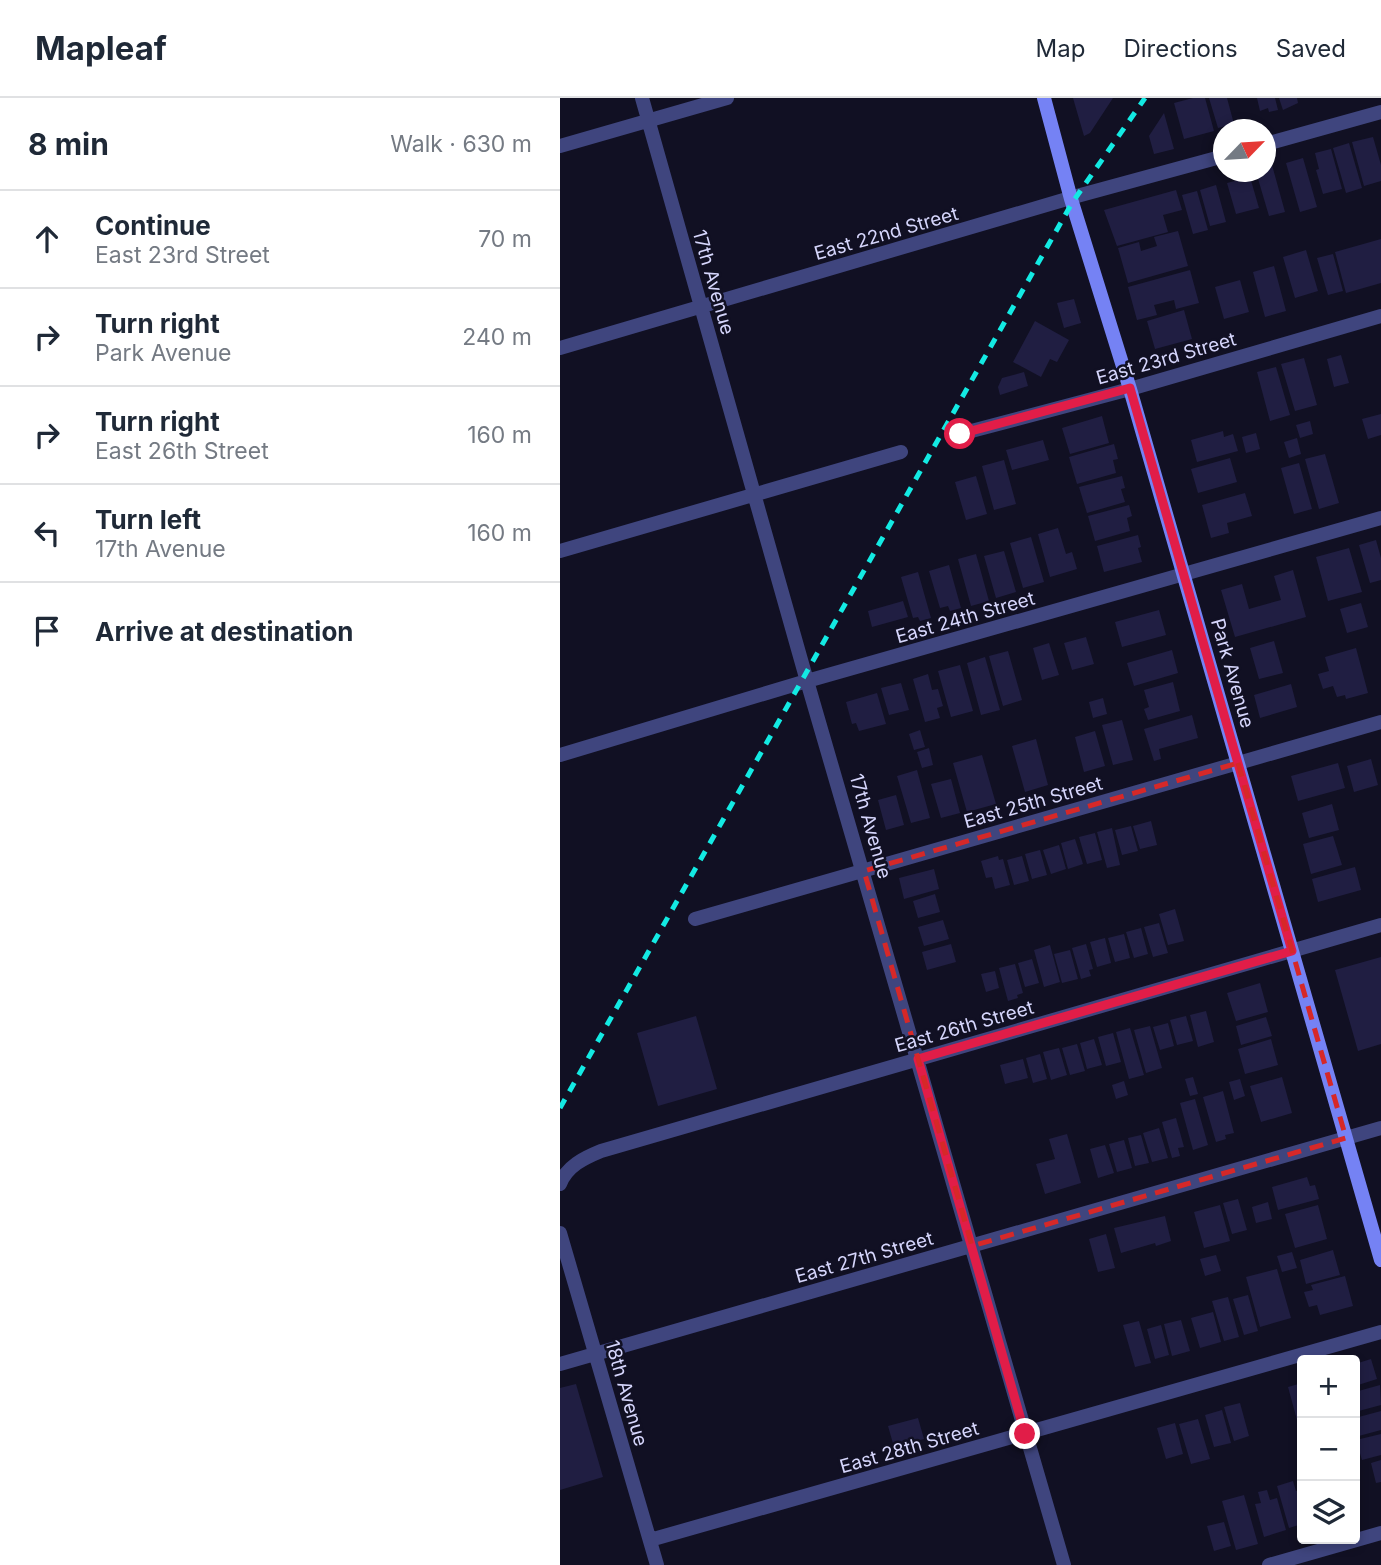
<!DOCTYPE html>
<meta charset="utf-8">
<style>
body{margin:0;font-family:Inter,sans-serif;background:#f2f2f3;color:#1f2937}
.controls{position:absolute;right:21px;bottom:21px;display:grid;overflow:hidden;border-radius:7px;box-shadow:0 4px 10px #0003}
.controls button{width:63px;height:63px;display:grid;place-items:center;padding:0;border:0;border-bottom:2px solid #e0e1e3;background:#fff;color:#1f2937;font:35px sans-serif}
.compass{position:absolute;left:653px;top:21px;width:63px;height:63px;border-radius:50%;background:#fff;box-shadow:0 4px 10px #0003;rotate:65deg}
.stop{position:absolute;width:21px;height:21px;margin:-16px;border:5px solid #e11d48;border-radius:50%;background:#fff}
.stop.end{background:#e11d48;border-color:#fff;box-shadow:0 2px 7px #0008}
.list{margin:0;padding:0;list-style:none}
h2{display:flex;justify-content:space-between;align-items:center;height:91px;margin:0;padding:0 28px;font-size:30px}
h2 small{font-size:23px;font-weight:400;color:#747a83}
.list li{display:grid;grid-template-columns:46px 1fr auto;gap:21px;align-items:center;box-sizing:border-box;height:98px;padding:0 28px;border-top:2px solid #e0e1e3}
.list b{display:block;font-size:26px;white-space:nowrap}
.list p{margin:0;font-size:23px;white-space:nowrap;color:#747a83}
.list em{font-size:23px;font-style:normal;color:#747a83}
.icon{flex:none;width:38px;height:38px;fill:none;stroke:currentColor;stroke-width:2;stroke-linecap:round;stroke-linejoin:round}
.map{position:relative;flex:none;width:821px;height:1467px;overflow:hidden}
header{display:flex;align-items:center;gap:42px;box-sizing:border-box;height:98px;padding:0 35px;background:#fff;border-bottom:2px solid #e0e1e3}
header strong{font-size:33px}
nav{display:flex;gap:38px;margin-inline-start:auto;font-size:24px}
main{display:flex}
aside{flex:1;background:#fff}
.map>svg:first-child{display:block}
.building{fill:#201e42}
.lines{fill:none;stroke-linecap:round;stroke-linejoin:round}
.street{stroke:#3f457e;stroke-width:14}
.secondary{stroke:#7582f4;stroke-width:14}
.rail{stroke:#13eae3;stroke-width:5;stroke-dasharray:10 9;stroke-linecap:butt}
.route{stroke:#e11d48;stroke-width:9}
.marked{fill:none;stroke:#d62828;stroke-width:5;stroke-dasharray:14 9;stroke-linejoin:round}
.labels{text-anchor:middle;stroke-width:5;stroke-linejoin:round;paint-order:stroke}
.street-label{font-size:19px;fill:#d6d6fc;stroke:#111023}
</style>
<header>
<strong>Mapleaf</strong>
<nav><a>Map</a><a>Directions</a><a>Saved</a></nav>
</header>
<main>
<aside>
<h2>8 min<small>Walk · 630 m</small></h2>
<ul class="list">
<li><svg class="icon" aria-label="ahead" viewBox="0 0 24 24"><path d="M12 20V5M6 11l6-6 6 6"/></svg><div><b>Continue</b><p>East 23rd Street</p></div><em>70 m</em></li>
<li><svg class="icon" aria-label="right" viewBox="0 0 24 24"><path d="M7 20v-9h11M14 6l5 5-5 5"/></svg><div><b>Turn right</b><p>Park Avenue</p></div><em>240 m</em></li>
<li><svg class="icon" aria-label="right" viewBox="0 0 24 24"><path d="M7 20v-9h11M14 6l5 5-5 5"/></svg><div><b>Turn right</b><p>East 26th Street</p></div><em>160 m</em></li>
<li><svg class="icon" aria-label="left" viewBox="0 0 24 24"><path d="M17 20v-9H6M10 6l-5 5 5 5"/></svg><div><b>Turn left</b><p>17th Avenue</p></div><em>160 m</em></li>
<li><svg class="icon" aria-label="arrive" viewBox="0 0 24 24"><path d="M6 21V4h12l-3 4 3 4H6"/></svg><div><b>Arrive at destination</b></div></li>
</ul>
</aside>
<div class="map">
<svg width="821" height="1467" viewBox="0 0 821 1467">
<rect width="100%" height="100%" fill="#111023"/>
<!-- building -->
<path class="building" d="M513 0H553L530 35 524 38Z
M633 0H645L654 33 624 41 614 5Z
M649 0H667L674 26 658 30Z
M697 0H715L718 12 709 14 708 10 700 13Z
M719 0H737L738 5 723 12Z
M604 15 614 51 594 56 589 38Z
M813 39 821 67V83L804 88 792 44Z
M789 45 802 90 786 95 773 50Z
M771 51 782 91 763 96 756 72 759 71 755 55Z
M743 60 757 109 740 114 726 65Z
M712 67 725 114 709 118 696 74H706V69Z
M690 79 699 110 676 116 667 85Z
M656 87 666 124 650 128 640 92Z
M616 92 622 112 603 117 608 134 557 148 544 112Z
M637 93 648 132 633 136 622 97Z
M618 133 628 168 568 185 558 150 579 144 581 153 597 148 594 139Z
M821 141V185L786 195 775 154Z
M746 152 758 193 735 200 723 159Z
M773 156 783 193 768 197 757 160Z
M714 168 726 213 705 219 693 174Z
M630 172 639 205 616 211 614 202 594 207 597 217 577 222 568 189Z
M680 182 689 214 664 221 655 189Z
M514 201 521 225 504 230 497 205Z
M624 212 632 241 595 251 587 223Z
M475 223 509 242 497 264 490 261 481 279 453 264Z
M781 257 789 285 774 289 767 261Z
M744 260 757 307 735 313 721 266Z
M716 269 730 317 710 323 697 274Z
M464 274 468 288 440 297 438 289 442 280Z
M821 316V337L808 341 802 321Z
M542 318 549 345 510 356 502 330Z
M750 323 753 336 740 340 736 327Z
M663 333 664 339 673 336 678 353 637 364 631 342Z
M696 335 700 351 686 355 682 339Z
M737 340 741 356 729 360 724 344Z
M483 342 489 362 452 372 446 352Z
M554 346 558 361 553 362 556 375 517 386 509 359Z
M765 356 779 405 759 411 745 361Z
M670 360 677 384 638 395 631 371Z
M444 362 456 406 434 412 422 368Z
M739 365 752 411 734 416 721 370Z
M416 378 427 416 406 422 395 384Z
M562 378 565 390 561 391 565 404 527 415 519 389Z
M685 395 692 418 667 425 669 435 651 440 642 407Z
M569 407 572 418 567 420 570 433 535 443 528 418Z
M498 430 506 456 512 454 517 471 490 479 478 436Z
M578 437 581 449 578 450 582 464 544 474 537 448Z
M471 439 484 484 463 490 450 445Z
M816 442 821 460V482L810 485 799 447Z
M789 450 802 494 768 503 756 459Z
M444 453 456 494 436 500 424 458Z
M416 456 429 503 411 508 398 461Z
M389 467 401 510 390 513 388 508 380 510 369 473Z
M733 472 746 519 675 539 661 492 682 486 689 511 721 502 714 478Z
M358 474 371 520 360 523 358 519 353 520 341 479Z
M343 503 348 519 312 529 308 513Z
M801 505 808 529 787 535 780 511Z
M599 512 606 537 562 549 555 524Z
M526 539 534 566 512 572 504 545Z
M714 543 723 575 699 581 690 550Z
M489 545 499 577 482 582 473 550Z
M796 550 808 595 786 601 785 597 777 599 773 588 763 591 758 576 769 573 765 559Z
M612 552 618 575 574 588 567 565Z
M448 553 462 602 443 608 429 558Z
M425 559 440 612 421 617 407 565Z
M400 567 413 613 391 619 378 573Z
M368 576 372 592 378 591 383 608 377 610 380 620 365 624 353 581Z
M613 584 620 613 588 622 584 611 589 609 584 592Z
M341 585 349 612 329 617 321 590Z
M731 586 737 609 700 620 694 597Z
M317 595 326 626 299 633 296 625 292 626 286 604Z
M543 600 547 616 533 620 529 604Z
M632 617 638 640 599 651 601 661 594 663 584 631Z
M562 622 573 662 553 667 542 627Z
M360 632 365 649 354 652 349 636Z
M535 633 545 668 524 674 515 639Z
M476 641 488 687 465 694 452 648Z
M369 650 373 667 362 670 357 654Z
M422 657 436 706 407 714 393 665Z
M811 661 818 687 794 694 787 668Z
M778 665 785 690 738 703 731 678Z
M357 672 370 720 351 725 337 678Z
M391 681 400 715 381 720 371 686Z
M336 697 344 727 326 732 318 702Z
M772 706 779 732 749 740 742 715Z
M591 723 597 747 580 751 573 728Z
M571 728 578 753 562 757 555 732Z
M552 730 560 767 547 770 537 734Z
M535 735 542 762 527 766 519 739Z
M773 738 782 767 751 776 743 746Z
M515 741 523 766 508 771 501 745Z
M499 747 506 771 491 776 483 752Z
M480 752 487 777 472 781 465 756Z
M438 758 439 762 443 761 450 787 435 791 432 779 426 780 421 763Z
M462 758 469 783 454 787 447 762Z
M795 769 801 792 758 804 752 781Z
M374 771 379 791 344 801 339 780Z
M375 796 380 814 358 820 353 803Z
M615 811 624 843 608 847 599 816Z
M383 822 389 841 364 848 358 829Z
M599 825 608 855 593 859 584 829Z
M581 830 588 856 574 860 566 834Z
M564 836 570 860 555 864 548 840Z
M545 840 551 865 537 869 530 844Z
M391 846 396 864 367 872 362 854Z
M526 846 533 871 529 872 531 878 521 881 512 850Z
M490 847 500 884 484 889 474 852Z
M510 852 518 881 502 885 494 856Z
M821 859V946L798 953 775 872Z
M472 861 479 885 465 889 458 865Z
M455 866 463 895 457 897 458 900 448 903 439 870Z
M435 873 439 890 426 894 421 876Z
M700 885 708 914 676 923 667 895Z
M646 913 654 944 638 949 630 917Z
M136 918 157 991 98 1008 77 935Z
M626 918 633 943 617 947 610 922Z
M706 919 712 938 681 947 676 928Z
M608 925 614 948 600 952 593 929Z
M590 928 602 970 586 975 574 932Z
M570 930 584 977 569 981 556 934Z
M553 935 561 964 546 968 538 939Z
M534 941 542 967 527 971 520 945Z
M711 941 718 967 685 976 678 951Z
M517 946 525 973 510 977 502 950Z
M499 950 507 977 491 982 483 954Z
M480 956 487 981 473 985 466 960Z
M463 961 468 980 445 986 440 967Z
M633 979 638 996 630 998 625 981Z
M722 979 732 1015 701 1024 690 988Z
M680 981 685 998 674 1002 669 984Z
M564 983 568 997 556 1001 552 987Z
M663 993 674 1035 665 1037 666 1041 656 1044 643 999Z
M635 1001 648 1047 633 1052 620 1005Z
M616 1020 624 1049 618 1050 620 1058 612 1060 602 1024Z
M599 1030 608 1060 592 1064 583 1035Z
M507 1036 521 1085 485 1096 476 1066 495 1061 489 1041Z
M581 1037 589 1065 575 1068 568 1040Z
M564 1042 572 1070 557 1074 549 1046Z
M545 1047 554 1075 538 1080 530 1051Z
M747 1079 750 1088 755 1087 759 1101 718 1112 712 1089Z
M678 1101 687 1132 672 1136 663 1105Z
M708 1104 712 1121 696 1125 692 1109Z
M660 1107 670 1143 644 1150 634 1114Z
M758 1107 767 1141 735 1150 725 1116Z
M605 1118 611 1143 596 1148 595 1145 561 1155 554 1130Z
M546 1136 555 1170 538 1174 529 1141Z
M773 1152 780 1177 746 1186 740 1162Z
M732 1154 737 1170 722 1174 717 1158Z
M656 1157 661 1173 645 1178 640 1161Z
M717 1171 731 1220 700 1229 686 1179Z
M785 1178 793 1208 760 1217 757 1207 749 1209 744 1194 753 1192 751 1187Z
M688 1197 698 1233 684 1237 673 1201Z
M668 1199 679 1239 664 1243 652 1203Z
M653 1214 661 1244 640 1250 631 1220Z
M621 1222 630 1253 612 1258 604 1226Z
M579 1223 591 1265 575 1269 563 1227Z
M601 1227 609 1257 595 1261 587 1231Z
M811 1261 817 1281 795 1288V1266Z
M742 1285V1321L737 1322 728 1289Z
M16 1286 43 1379 0 1392V1290Z
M820 1287 821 1307 795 1314V1294Z
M680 1305 689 1338 674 1343 664 1309Z
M662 1312 671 1345 654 1349 645 1317Z
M821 1313V1332L795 1339V1320Z
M358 1320 364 1341 334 1349 328 1328Z
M638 1321 650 1361 631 1366 619 1326Z
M615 1325 623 1356 606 1361 597 1330Z
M821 1336V1357L802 1362 796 1342Z
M821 1362V1384L816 1385 811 1365Z
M733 1383 736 1393 742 1391V1426L729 1430 717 1388Z
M707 1392 710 1402 717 1400 726 1432 704 1439 695 1406 701 1405 698 1394Z
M684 1397 698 1446 676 1452 662 1403Z
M664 1424 671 1448 654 1453 647 1428Z"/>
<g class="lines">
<!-- street -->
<path class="street" d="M82 0 245 576 504 1467
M706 46 821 14
M0 48 167 0
M0 250 517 98 664 58
M400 336 570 291 821 218
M0 453 341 354
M0 657 240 585 821 420
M135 821 821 624
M0 1086C7 1068 24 1060 41 1053L821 827
M0 1135 97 1467
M0 1266 821 1030
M90 1442 821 1234
M709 1467 821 1435"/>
<!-- secondary -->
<path class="secondary" d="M484 0 511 101 570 291 821 1162"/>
<!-- rail -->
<path class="rail" d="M0 1010 512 105 585 0"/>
</g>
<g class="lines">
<!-- route -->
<path class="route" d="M400 336 570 290 732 853 358 961 465 1336"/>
</g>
<!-- marked area -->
<path class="marked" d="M678 665 786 1040 412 1148 304 773Z"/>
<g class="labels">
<!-- street labels -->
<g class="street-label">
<text transform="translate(326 135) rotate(-16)" y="7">East 22nd Street</text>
<text transform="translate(154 184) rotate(74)" y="7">17th Avenue</text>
<text transform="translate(606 260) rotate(-16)" y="7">East 23rd Street</text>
<text transform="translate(405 519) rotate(-16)" y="7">East 24th Street</text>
<text transform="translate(673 575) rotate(74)" y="7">Park Avenue</text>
<text transform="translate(473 704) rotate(-16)" y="7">East 25th Street</text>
<text transform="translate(311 728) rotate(74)" y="7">17th Avenue</text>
<text transform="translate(404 928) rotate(-16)" y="7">East 26th Street</text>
<text transform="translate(304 1159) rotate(-16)" y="7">East 27th Street</text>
<text transform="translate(67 1295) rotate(74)" y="7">18th Avenue</text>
<text transform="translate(349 1349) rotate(-16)" y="7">East 28th Street</text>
</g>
</g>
</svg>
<div class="controls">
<button>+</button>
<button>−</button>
<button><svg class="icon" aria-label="layers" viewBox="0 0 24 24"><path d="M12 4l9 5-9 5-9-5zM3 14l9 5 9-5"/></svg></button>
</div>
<svg class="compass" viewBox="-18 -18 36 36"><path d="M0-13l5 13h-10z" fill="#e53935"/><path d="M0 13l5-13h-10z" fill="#747a83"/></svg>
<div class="stop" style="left:400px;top:336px"></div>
<div class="stop end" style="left:465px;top:1336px"></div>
</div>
</main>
